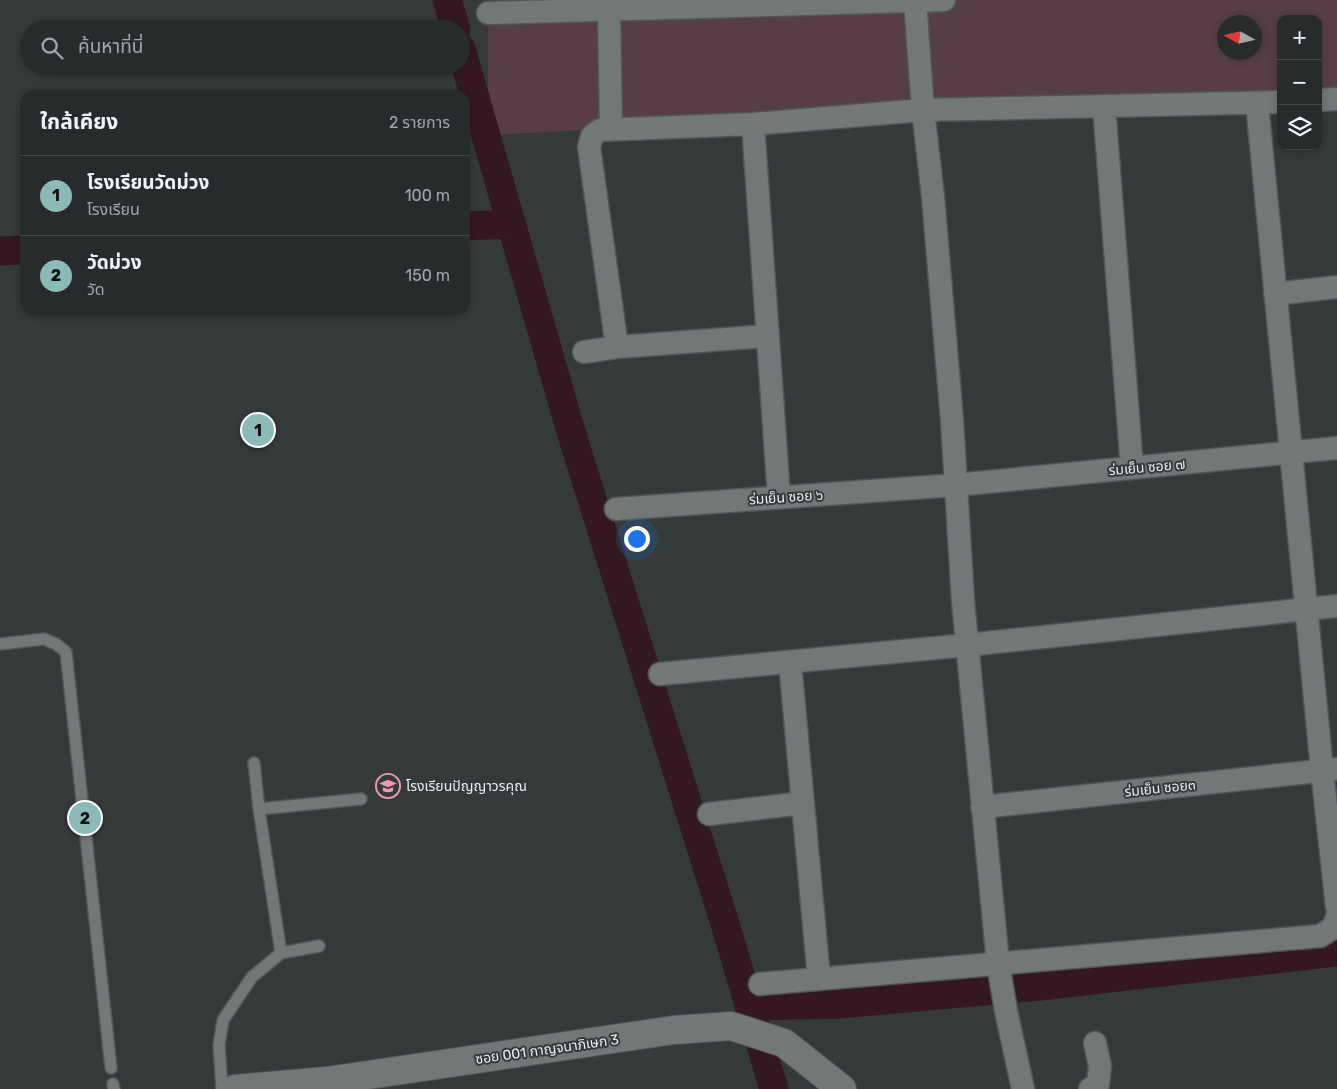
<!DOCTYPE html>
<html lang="th">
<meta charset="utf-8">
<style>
body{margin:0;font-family:Rubik,"Noto Sans Thai",sans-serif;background:#333738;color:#f1f3f6}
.controls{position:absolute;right:15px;top:15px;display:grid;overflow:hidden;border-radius:10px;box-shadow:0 2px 8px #0003}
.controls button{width:45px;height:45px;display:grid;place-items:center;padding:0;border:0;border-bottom:1px solid #434748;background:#272b2c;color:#f1f3f6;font:25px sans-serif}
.compass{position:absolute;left:1217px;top:15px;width:45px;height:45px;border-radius:50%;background:#272b2c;box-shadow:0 2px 8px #0003;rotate:278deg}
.you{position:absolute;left:636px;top:538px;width:18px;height:18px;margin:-12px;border:4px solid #fff;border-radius:50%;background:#1a73e8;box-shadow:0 0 0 8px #1a73e833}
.badge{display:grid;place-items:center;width:32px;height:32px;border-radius:50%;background:#8bbbb9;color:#111;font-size:16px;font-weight:700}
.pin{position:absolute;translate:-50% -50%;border:2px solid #fff;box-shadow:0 1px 5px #0006}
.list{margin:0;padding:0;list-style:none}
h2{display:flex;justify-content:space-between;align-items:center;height:65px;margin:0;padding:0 20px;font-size:21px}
h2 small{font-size:16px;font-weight:400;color:#a4a7a9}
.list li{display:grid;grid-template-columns:32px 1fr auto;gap:15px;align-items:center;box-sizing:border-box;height:80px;padding:0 20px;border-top:1px solid #434748}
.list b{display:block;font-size:19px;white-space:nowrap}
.list p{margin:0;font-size:16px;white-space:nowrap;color:#a4a7a9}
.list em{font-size:16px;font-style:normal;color:#a4a7a9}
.icon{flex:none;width:28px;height:28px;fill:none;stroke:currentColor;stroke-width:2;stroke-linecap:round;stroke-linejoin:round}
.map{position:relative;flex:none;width:1337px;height:1089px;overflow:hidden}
.search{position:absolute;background:#272b2c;box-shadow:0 2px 8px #0003;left:20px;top:20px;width:450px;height:55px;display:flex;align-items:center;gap:12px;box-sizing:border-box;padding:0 18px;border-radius:28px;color:#a4a7a9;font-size:19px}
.panel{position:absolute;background:#272b2c;box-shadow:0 2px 8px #0003;left:20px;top:90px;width:450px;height:225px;border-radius:15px}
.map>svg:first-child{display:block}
.green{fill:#573d45;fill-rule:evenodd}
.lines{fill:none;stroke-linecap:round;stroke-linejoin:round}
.canal{stroke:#351721;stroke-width:29}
.service-casing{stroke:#515657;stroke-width:14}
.minor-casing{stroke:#515657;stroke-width:25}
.tertiary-casing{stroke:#515657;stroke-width:30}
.service{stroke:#727878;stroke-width:11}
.minor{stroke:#727878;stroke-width:22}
.tertiary{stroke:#727878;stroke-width:28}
.labels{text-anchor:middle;stroke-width:4;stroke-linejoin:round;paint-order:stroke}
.street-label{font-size:14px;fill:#eceff0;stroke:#34393a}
.poi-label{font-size:14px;fill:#eceff0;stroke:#34393a;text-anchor:start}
</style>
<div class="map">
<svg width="1337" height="1089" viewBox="0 0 1337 1089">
<rect width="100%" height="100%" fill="#34393a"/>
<!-- green -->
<path class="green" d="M840 0H1337V90L1318 91V19H1281V93L488 135V13ZM1224 22H1254V52H1224Z"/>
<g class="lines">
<!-- canal -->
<path class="canal" d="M447 0 456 29
M461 49 572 435 726 927 774 1089
M465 226 511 224
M0 251 25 250
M749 1006 840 1004 1040 986 1337 952"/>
<defs>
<path id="service" d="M0 644 44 639 56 644 66 652 111 1068
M254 763 259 809 281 953
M259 809 361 799
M113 1084 114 1089
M222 1089 219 1045 223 1020 252 977 281 953 319 946"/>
<path id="minor" d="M915 0 923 110 933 197 952 420 963 601 998 963 1006 1011 1023 1089
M609 10 611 129
M488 13 944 0
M1318 100 1337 99
M1257 103 1322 770 1337 907
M1104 106 1132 468
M753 124 779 497
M1275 294 1337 287
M617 347 589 147 592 136 600 130 753 124 923 110 1281 102
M584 352 617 347 768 336
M616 509 956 485 1337 448
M790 662 819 979
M660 674 967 645 1337 606
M982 807 1337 769
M709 814 803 803
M760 984 1320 936 1333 928 1337 917
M1090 1089 1098 1084 1100 1066 1095 1043"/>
<path id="tertiary" d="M235 1089 327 1081 674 1030 731 1026 784 1043 842 1089"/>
</defs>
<!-- service casing -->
<use href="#service" class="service-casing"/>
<!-- minor casing -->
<use href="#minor" class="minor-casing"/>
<!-- tertiary casing -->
<use href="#tertiary" class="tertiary-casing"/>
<!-- service -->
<use href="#service" class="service"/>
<!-- minor -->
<use href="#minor" class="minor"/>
<!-- tertiary -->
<use href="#tertiary" class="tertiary"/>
</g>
<!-- icons -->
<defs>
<symbol id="school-ring" viewBox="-11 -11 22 22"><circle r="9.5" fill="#34393a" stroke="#f09ab5" stroke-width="1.5"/><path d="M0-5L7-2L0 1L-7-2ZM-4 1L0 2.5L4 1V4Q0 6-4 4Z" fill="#f09ab5"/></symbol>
</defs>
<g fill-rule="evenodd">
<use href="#school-ring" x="374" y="772" width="28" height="28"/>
</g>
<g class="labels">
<!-- street labels -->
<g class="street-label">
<text transform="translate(1147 467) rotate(-5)" y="5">ร่มเย็น ซอย ๗</text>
<text transform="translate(786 497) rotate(-4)" y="5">ร่มเย็น ซอย ๖</text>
<text transform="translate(1160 788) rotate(-6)" y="5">ร่มเย็น ซอย๓</text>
<text transform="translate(547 1049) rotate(-8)" y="5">ซอย 001 กาญจนาภิเษก 3</text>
</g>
<!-- poi labels -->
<g class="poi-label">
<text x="406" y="791">โรงเรียนปัญญาวรคุณ</text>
</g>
</g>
</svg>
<div class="controls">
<button>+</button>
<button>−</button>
<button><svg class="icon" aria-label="layers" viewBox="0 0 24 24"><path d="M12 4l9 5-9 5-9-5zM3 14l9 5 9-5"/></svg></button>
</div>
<svg class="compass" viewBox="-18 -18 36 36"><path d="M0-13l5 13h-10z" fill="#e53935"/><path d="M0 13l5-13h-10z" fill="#a4a7a9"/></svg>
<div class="you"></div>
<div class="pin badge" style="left:258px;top:430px">1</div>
<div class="pin badge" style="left:85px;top:818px">2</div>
<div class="search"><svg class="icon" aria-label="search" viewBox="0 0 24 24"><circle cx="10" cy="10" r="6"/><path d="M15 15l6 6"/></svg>ค้นหาที่นี่</div>
<section class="panel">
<h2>ใกล้เคียง<small>2 รายการ</small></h2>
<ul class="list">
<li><span class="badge">1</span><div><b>โรงเรียนวัดม่วง</b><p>โรงเรียน</p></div><em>100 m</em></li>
<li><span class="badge">2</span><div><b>วัดม่วง</b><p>วัด</p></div><em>150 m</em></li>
</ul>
</section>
</div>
